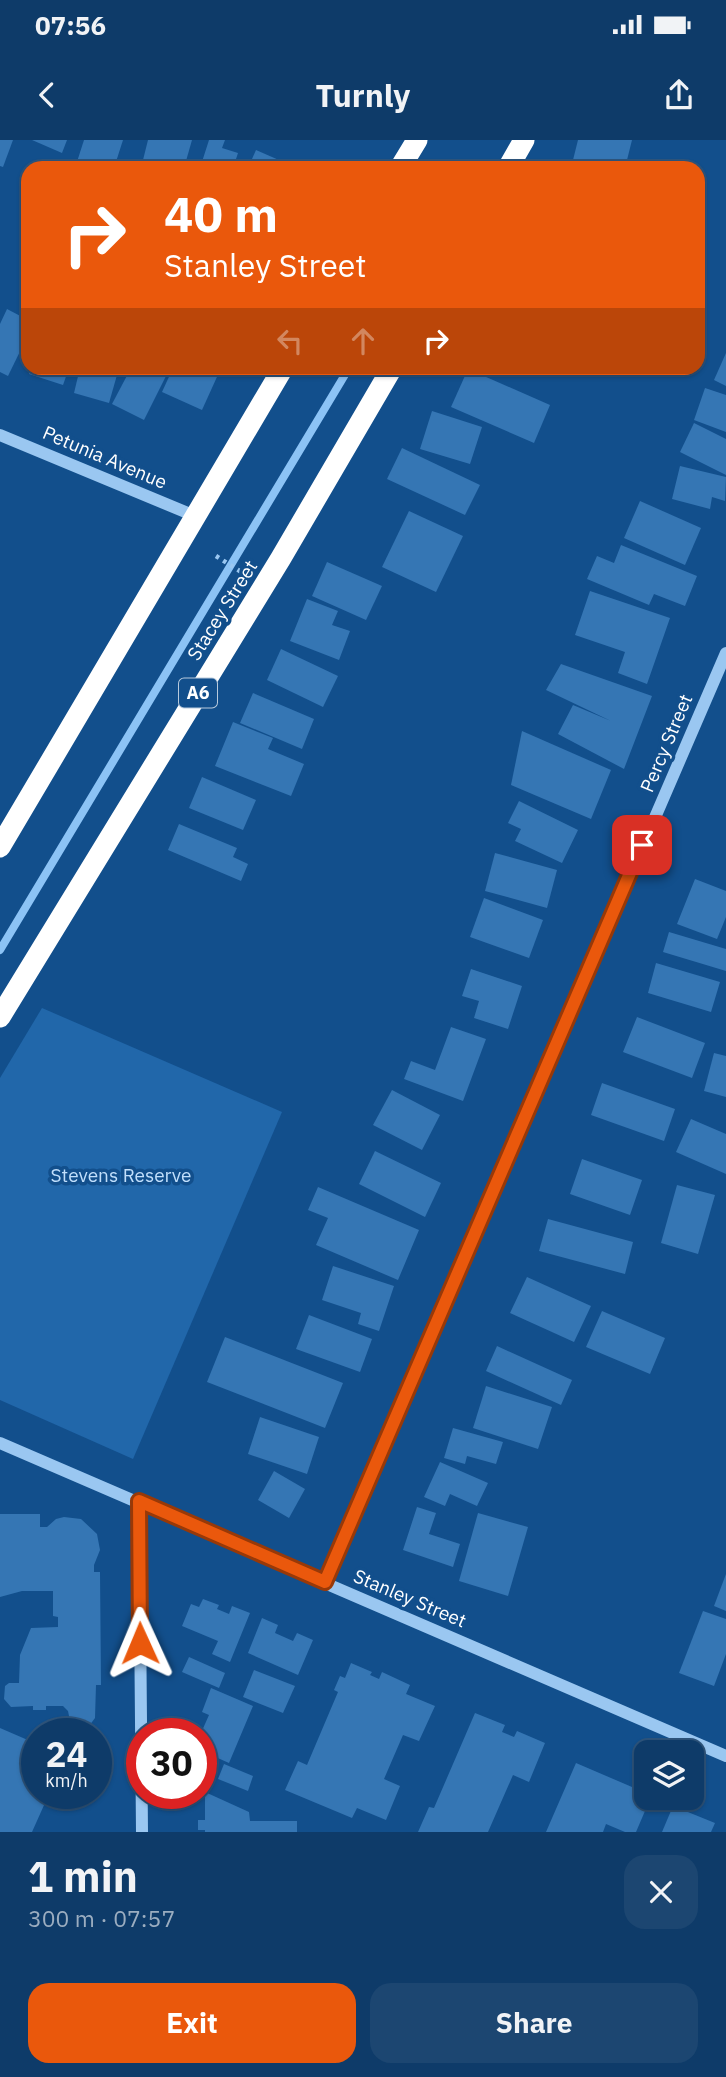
<!DOCTYPE html>
<meta charset="utf-8">
<style>
body{margin:0;font-family:"IBM Plex Sans",sans-serif;background:#1c4671;color:#f1f3f6;height:100vh;display:flex;flex-direction:column;font-size:26px;white-space:nowrap}
*{box-sizing:border-box;margin:0}
p{font-size:23px;color:#9badc0}
.icon{flex:none;width:38px;height:38px;fill:none;stroke:currentColor;stroke-width:2;stroke-linecap:round;stroke-linejoin:round}
.map{position:relative;height:1692px;overflow:hidden}
.details{display:flex;flex-direction:column;background:#0e3b69;flex:1}
.details>*{flex:none}
.banner{position:absolute;left:21px;top:21px;width:684px;height:214px;border-radius:21px;box-shadow:0 2px 5px #0004,0 0 0 2px #2e557d;background:#ea580c;color:#fff;overflow:hidden}
.buttons{position:absolute;left:634px;top:1600px;display:grid;gap:14px}
.buttons a{display:grid;place-items:center;width:70px;height:70px;border-radius:14px;background:#0e3b69;box-shadow:0 2px 5px #0004,0 0 0 2px #2e557d;font-size:35px}
.speed{position:absolute;left:21px;top:1578px;display:flex;gap:14px;font-size:35px;font-weight:700;text-align:center}
.speed>*{display:grid;place-content:center;width:91px;height:91px;border-radius:50%;background:#0e3b69;box-shadow:0 2px 5px #0004,0 0 0 2px #2e557d;line-height:1}
.speed small{font-size:18px;font-weight:400}
.speed .limit{border:10px solid #d22;background:#fff;color:#111}
.pin{position:absolute;display:grid;place-items:center;width:60px;height:60px;color:#fff;margin:-30px;border-radius:14px;box-shadow:0 4px 10px #0006}
.me{position:absolute;width:77px;margin:-38px;rotate:359deg;stroke-linejoin:round;filter:drop-shadow(0 0 5px #0008)}
.turn{display:flex;align-items:center;gap:24px;height:147px;padding:0 28px;font-size:32px}
.turn .icon{width:91px;height:91px;stroke-width:2.5}
.turn b{display:block;font-size:49px;line-height:60px}
.lanes{display:flex;align-items:center;height:66px;padding:0 28px;background:#0003;justify-content:center;gap:35px;direction:ltr}
.lanes .off{opacity:.35}
.round{display:grid;place-items:center;flex:none;width:74px;height:74px;border-radius:21px;background:#1c4671}
.overview{display:flex;align-items:center;justify-content:space-between;height:119px;padding:0 28px}
h1{font-size:42px;font-weight:800;line-height:52px}
.action{display:flex;gap:14px;margin-top:auto;padding:14px 28px}
.action a{flex:1;height:80px;border-radius:21px;background:#ea580c;color:#fff;font-size:28px;font-weight:800;line-height:80px;text-align:center}
.action a+a{background:#1c4671;color:#f1f3f6}
.status{display:flex;justify-content:space-between;align-items:center;height:49px;padding:0 35px;background:#0e3b69;direction:ltr}
.status svg{height:19px;fill:currentColor}
header{display:flex;justify-content:space-between;align-items:center;height:91px;padding:0 28px;background:#0e3b69;font-size:32px;font-weight:800}
.map>svg:first-child{display:block}
.green{fill:#2167aa}
.lines{fill:none;stroke-linecap:round;stroke-linejoin:round}
.stream{stroke:#8cc3f5;stroke-width:8}
.building{fill:#3576b4}
.path{stroke:#9ac7f1;stroke-width:4.5;stroke-dasharray:3.5 5;stroke-linecap:butt}
.minor{stroke:#9ac7f1;stroke-width:12}
.highway{stroke:#fff;stroke-width:21}
.route-casing{stroke:#983908;stroke-width:18}
.route{stroke:#ea580c;stroke-width:12}
.labels{text-anchor:middle;stroke-width:7;stroke-linejoin:round;paint-order:stroke}
.shield{fill:#124f8c;stroke:#b8cadc;stroke-width:2}
.shield-label{font-size:18px;font-weight:bold;fill:#fff}
.street-label{font-size:19px;fill:#fff;stroke:#124f8c}
.park-label{font-size:19px;fill:#c1dffc;stroke:#124f8c}
</style>
<div class="status"><b>07:56</b><svg viewBox="0 0 49 12"><path d="M0 12V9h3v3zM5 12V6h3v6zM10 12V3h3v9zM15 12V0h3v12zM26 1h20v11H26zM47 4h2v5h-2z"/></svg></div>
<header><svg class="icon" aria-label="back" viewBox="0 0 24 24"><path d="M15 5l-7 7 7 7"/></svg>Turnly<svg class="icon" aria-label="share" viewBox="0 0 24 24"><path d="M12 15V3M7 8l5-5 5 5M5 13v7h14v-7"/></svg></header>
<div class="map">
<svg width="726" height="1692" viewBox="0 0 726 1692">
<rect width="100%" height="100%" fill="#124f8c"/>
<!-- green -->
<polygon class="green" points="42,868 282,972 133,1319 0,1260 0,938"/>
<g class="lines">
<!-- stream -->
<polyline class="stream" points="0,810 349,228"/>
</g>
<!-- building -->
<g class="building">
<polygon points="0,0 13,0 3,27 0,26"/>
<polygon points="32,0 67,0 62,13"/>
<polygon points="84,0 123,0 114,28 75,28"/>
<polygon points="148,0 192,0 184,28 171,28 143,20"/>
<polygon points="209,0 225,0 222,8 238,13 233,28 200,28"/>
<polygon points="578,0 632,0 625,28 603,28 573,20"/>
<polygon points="256,10 288,24 286,28 248,28"/>
<polygon points="7,169 28,180 28,195 8,236 0,232 0,184"/>
<polygon points="726,213 726,246 714,240"/>
<polygon points="31,228 69,228 63,245 29,234"/>
<polygon points="80,228 119,228 109,263 74,253"/>
<polygon points="131,228 159,228 168,232 144,280 112,264"/>
<polygon points="173,228 221,228 202,270 162,252"/>
<polygon points="468,229 550,265 534,303 451,267"/>
<polygon points="705,248 726,255 726,292 694,280"/>
<polygon points="432,271 482,287 470,324 420,309"/>
<polygon points="694,283 726,299 726,335 680,312"/>
<polygon points="402,308 480,345 465,375 387,339"/>
<polygon points="680,326 726,337 725,361 712,357 710,369 672,359"/>
<polygon points="640,361 701,388 685,425 624,398"/>
<polygon points="409,371 463,396 436,452 382,427"/>
<polygon points="621,405 697,436 685,466 654,454 649,465 587,439 597,416 614,423"/>
<polygon points="327,422 382,446 366,480 312,456"/>
<polygon points="590,451 670,478 647,544 618,533 625,512 575,495"/>
<polygon points="307,459 338,471 332,485 350,491 339,520 290,501"/>
<polygon points="281,509 338,536 323,567 267,540"/>
<polygon points="561,524 652,556 624,629 558,594 573,565 611,581 546,550"/>
<polygon points="253,553 314,579 302,609 240,583"/>
<polygon points="233,582 273,598 268,609 304,624 291,656 215,626"/>
<polygon points="522,591 611,630 591,679 511,645"/>
<polygon points="202,637 256,660 243,690 189,668"/>
<polygon points="519,661 578,690 562,723 515,701 521,689 508,683"/>
<polygon points="179,684 237,708 233,717 248,724 241,741 168,710"/>
<polygon points="495,713 557,730 547,768 485,751"/>
<polygon points="695,739 726,751 726,777 717,799 677,784"/>
<polygon points="484,758 543,780 529,818 470,797"/>
<polygon points="669,792 726,809 726,831 663,812"/>
<polygon points="656,823 720,842 711,872 648,853"/>
<polygon points="471,829 522,846 508,889 474,878 479,861 462,856"/>
<polygon points="637,877 705,903 692,938 623,912"/>
<polygon points="451,887 486,899 463,961 404,939 411,921 435,930"/>
<polygon points="714,913 726,916 726,957 704,951"/>
<polygon points="602,943 675,969 664,1001 591,975"/>
<polygon points="392,950 440,975 422,1010 373,985"/>
<polygon points="691,979 726,994 726,1034 676,1012"/>
<polygon points="375,1011 441,1043 425,1077 359,1044"/>
<polygon points="582,1019 642,1040 630,1075 570,1054"/>
<polygon points="677,1045 715,1055 698,1114 661,1103"/>
<polygon points="318,1047 419,1090 398,1140 316,1105 328,1078 308,1070"/>
<polygon points="548,1079 633,1102 625,1134 539,1111"/>
<polygon points="333,1126 394,1146 379,1191 358,1184 361,1173 322,1160"/>
<polygon points="527,1137 591,1166 574,1202 510,1173"/>
<polygon points="602,1171 665,1198 650,1234 586,1207"/>
<polygon points="309,1175 372,1199 360,1232 296,1209"/>
<polygon points="225,1197 343,1243 325,1288 207,1242"/>
<polygon points="497,1206 572,1240 561,1265 486,1231"/>
<polygon points="486,1246 552,1267 538,1309 473,1288"/>
<polygon points="260,1277 319,1297 307,1334 248,1314"/>
<polygon points="453,1288 503,1302 496,1324 467,1316 465,1324 444,1318"/>
<polygon points="440,1322 488,1343 477,1366 450,1354 445,1366 424,1357"/>
<polygon points="274,1331 305,1349 289,1378 258,1360"/>
<polygon points="417,1367 436,1373 429,1394 460,1404 453,1427 403,1410"/>
<polygon points="478,1373 528,1387 508,1456 459,1441"/>
<polygon points="0,1374 40,1374 40,1387 47,1387 56,1379 64,1377 81,1379 97,1394 100,1410 94,1425 94,1432 100,1432 101,1545 96,1545 95,1578 89,1586 76,1586 70,1581 68,1571 63,1566 46,1566 46,1570 33,1570 33,1566 11,1567 4,1559 5,1546 9,1543 19,1543 20,1515 31,1488 58,1487 58,1477 53,1476 53,1451 22,1451 0,1457"/>
<polygon points="726,1434 726,1471 714,1466"/>
<polygon points="203,1459 219,1465 217,1469 229,1474 232,1466 250,1473 230,1522 212,1514 218,1501 182,1486 191,1464 199,1467"/>
<polygon points="703,1471 726,1479 726,1514 714,1546 679,1533"/>
<polygon points="262,1478 278,1485 275,1493 293,1501 297,1493 313,1500 298,1535 248,1513"/>
<polygon points="189,1517 225,1533 219,1548 182,1532"/>
<polygon points="351,1523 372,1532 370,1535 379,1539 382,1532 410,1545 406,1554 435,1566 419,1601 403,1595 384,1639 400,1646 386,1680 357,1668 352,1678 285,1650 298,1621 307,1625 338,1552 334,1550 340,1536 345,1538"/>
<polygon points="254,1530 295,1546 283,1573 243,1557"/>
<polygon points="211,1548 253,1566 229,1623 202,1611 208,1596 201,1593 209,1575 202,1572"/>
<polygon points="475,1573 505,1585 502,1592 514,1597 517,1591 545,1603 529,1642 513,1635 488,1692 418,1692 429,1667 434,1668"/>
<polygon points="0,1588 37,1604 37,1654 49,1654 32,1692 0,1692"/>
<polygon points="576,1623 646,1653 646,1657 651,1657 636,1692 625,1692 606,1684 603,1692 546,1692"/>
<polygon points="224,1624 253,1636 248,1651 218,1639"/>
<polygon points="205,1652 249,1672 250,1681 297,1681 297,1692 205,1692 205,1690 198,1690 198,1680 205,1680"/>
<polygon points="673,1666 715,1683 711,1692 662,1692"/>
</g>
<g class="lines">
<!-- path -->
<polyline class="path" points="216,416 246,435"/>
<!-- minor -->
<g class="minor">
<polyline points="0,295 195,376"/>
<polyline points="0,1303 726,1616"/>
<polyline points="139,1361 142,1692"/>
<polyline points="325,1442 726,513"/>
</g>
<!-- highway -->
<g class="highway">
<polyline points="400,28 417,0"/>
<polyline points="508,28 524,0"/>
<polyline points="0,707 283,228"/>
<polyline points="0,877 281,418 392,228"/>
</g>
</g>
<g class="lines">
<defs>
<polyline id="route" points="140,1503 139,1361 325,1442 642,705"/>
</defs>
<!-- route casing -->
<use href="#route" class="route-casing"/>
<!-- route -->
<use href="#route" class="route"/>
</g>
<g class="labels">
<!-- shield labels -->
<rect class="shield" x="179" y="538.5" width="38" height="29" rx="5"/>
<g class="shield-label">
<text x="198" y="559">A6</text>
</g>
<!-- street labels -->
<g class="street-label">
<text transform="translate(105 317) rotate(23)" y="7">Petunia Avenue</text>
<text transform="translate(222 470) rotate(-58)" y="7">Stacey Street</text>
<text transform="translate(666 603) rotate(-67)" y="7">Percy Street</text>
<text transform="translate(410 1458) rotate(23)" y="7">Stanley Street</text>
</g>
<!-- park labels -->
<g class="park-label">
<text x="121" y="1042">Stevens Reserve</text>
</g>
</g>
</svg>
<div class="buttons">
<a><svg class="icon" aria-label="layers" viewBox="0 0 24 24"><path d="M12 4l9 5-9 5-9-5zM3 14l9 5 9-5"/></svg></a>
</div>
<div class="speed"><div>24<small>km/h</small></div><div class="limit">30</div></div>
<div class="pin" style="left:642px;top:705px;background:#d93025"><svg class="icon" aria-label="arrive" viewBox="0 0 24 24"><path d="M6 21V4h12l-3 4 3 4H6"/></svg></div>
<svg class="me" style="left:140px;top:1503px" viewBox="-20 -20 40 40"><path d="M0-17L14 15 0 8-14 15z" fill="#ea580c" stroke="#fff" stroke-width="4"/></svg>
<div class="banner">
<div class="turn"><svg class="icon" aria-label="right" viewBox="0 0 24 24"><path d="M7 20v-9h11M14 6l5 5-5 5"/></svg><div><b>40 m</b>Stanley Street</div></div>
<div class="lanes"><svg class="icon off" aria-label="left" viewBox="0 0 24 24"><path d="M17 20v-9H6M10 6l-5 5 5 5"/></svg><svg class="icon off" aria-label="ahead" viewBox="0 0 24 24"><path d="M12 20V5M6 11l6-6 6 6"/></svg><svg class="icon" aria-label="right" viewBox="0 0 24 24"><path d="M7 20v-9h11M14 6l5 5-5 5"/></svg></div>
</div>
</div>
<section class="details">
<div class="overview"><div><h1>1 min</h1><p>300 m · 07:57</p></div><a class="round"><svg class="icon" aria-label="close" viewBox="0 0 24 24"><path d="M6 6l12 12M18 6L6 18"/></svg></a></div>
<div class="action"><a>Exit</a><a>Share</a></div>
</section>
